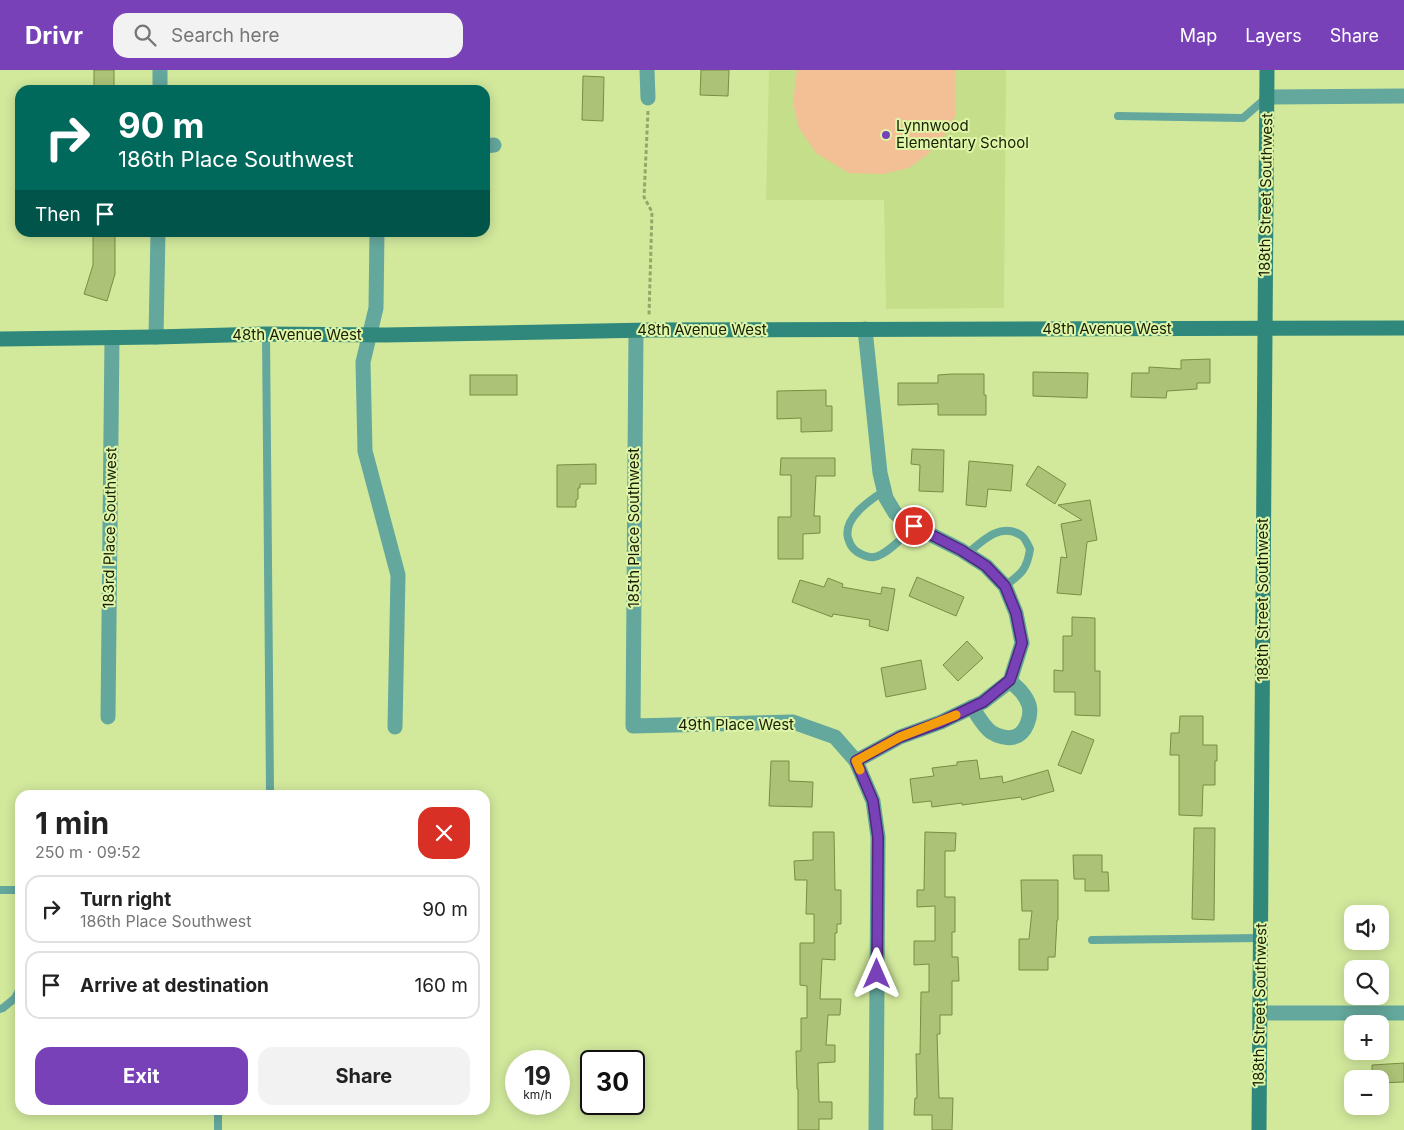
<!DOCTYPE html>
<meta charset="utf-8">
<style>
body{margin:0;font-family:Inter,sans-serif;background:#f2f2f2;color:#222;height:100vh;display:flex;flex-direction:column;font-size:19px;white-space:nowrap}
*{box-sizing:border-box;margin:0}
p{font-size:16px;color:#767676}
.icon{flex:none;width:28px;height:28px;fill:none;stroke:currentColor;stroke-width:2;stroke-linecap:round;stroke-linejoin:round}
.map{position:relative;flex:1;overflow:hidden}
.details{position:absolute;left:15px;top:720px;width:475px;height:325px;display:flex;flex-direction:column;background:#fff;border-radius:15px;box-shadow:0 2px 12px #0003}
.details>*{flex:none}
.hud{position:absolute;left:15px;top:15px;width:475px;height:152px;border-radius:15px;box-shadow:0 2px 12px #0003;background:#00695c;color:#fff;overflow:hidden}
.controls{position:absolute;left:1344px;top:835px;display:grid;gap:10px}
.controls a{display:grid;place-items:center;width:45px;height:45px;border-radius:10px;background:#fff;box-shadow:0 2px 12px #0003;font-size:25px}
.speed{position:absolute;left:505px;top:980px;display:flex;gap:10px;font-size:25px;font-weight:700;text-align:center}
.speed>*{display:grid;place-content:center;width:65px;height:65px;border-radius:50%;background:#fff;box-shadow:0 2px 12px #0003;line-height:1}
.speed small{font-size:12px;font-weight:400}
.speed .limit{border:2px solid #111;border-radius:8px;background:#fff;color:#111}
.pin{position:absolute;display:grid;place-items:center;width:42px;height:42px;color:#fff;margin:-21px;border:2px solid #fff;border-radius:50%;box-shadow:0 1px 5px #0007}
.me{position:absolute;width:55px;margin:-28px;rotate:0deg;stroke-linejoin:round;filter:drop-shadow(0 0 4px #0008)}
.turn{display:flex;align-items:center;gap:18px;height:105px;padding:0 20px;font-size:22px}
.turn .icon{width:65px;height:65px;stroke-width:2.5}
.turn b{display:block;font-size:35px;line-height:42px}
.then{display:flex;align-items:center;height:48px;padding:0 20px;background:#0003;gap:10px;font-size:19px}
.round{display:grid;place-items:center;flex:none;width:52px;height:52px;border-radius:15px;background:#f2f2f2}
.head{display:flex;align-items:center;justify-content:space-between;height:85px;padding:0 20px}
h1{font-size:30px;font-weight:700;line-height:38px}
.primary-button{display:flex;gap:10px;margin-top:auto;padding:10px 20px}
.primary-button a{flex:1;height:58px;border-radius:15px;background:#7941b8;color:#fff;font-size:20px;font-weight:700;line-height:58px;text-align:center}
.primary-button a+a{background:#f2f2f2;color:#222}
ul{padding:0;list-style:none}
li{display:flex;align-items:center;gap:15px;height:68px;margin:0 10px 8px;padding:0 10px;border:2px solid #e0e0e0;border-radius:15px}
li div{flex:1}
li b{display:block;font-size:19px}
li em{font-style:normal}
header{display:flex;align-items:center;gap:30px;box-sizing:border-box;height:70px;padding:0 25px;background:#7941b8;color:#fff}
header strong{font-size:24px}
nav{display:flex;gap:28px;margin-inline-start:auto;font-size:18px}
.search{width:350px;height:45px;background:#f2f2f2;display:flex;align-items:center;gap:12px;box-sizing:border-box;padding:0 18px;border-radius:15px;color:#767676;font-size:19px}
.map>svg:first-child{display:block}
.built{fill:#c5de89}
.green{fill:#f3c095}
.building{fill:#acc276;stroke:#798c43}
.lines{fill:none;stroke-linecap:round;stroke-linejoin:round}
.path{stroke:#95a669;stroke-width:3;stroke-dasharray:4 2.5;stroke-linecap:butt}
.lane{stroke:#64a79c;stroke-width:8}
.street{stroke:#64a79c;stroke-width:15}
.secondary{stroke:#2f887b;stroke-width:15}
.route-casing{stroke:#4f2a78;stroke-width:12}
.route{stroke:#7941b8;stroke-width:9}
.slow{stroke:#f59e0b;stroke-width:9}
.poi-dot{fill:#7941b8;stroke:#dff6a9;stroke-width:2}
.labels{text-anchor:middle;stroke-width:4;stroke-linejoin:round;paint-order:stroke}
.poi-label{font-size:15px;fill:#181f02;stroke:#dff6a9;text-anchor:start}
.street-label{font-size:15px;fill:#181f02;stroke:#dff6a9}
</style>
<header>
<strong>Drivr</strong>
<div class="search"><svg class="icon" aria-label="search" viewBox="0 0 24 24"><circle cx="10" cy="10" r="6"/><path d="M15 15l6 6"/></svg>Search here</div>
<nav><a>Map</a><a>Layers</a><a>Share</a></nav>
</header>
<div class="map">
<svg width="1404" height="1060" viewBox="0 0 1404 1060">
<rect width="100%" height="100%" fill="#d2e99c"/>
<!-- built -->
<polygon class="built" points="769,0 1006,0 1004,238 886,239 884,130 766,130"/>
<!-- green -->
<polygon class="green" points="797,0 956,0 956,44 945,65 928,84 909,98 883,104 849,103 816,83 799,58 793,33"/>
<!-- building -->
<g class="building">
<rect x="94" y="0" width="20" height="20"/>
<polygon points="701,0 729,0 728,26 700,25"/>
<polygon points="583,6 604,7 603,51 582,50"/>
<polygon points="93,162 115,162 115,204 107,231 84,224 93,195"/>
<polygon points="1210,289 1210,313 1197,313 1197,319 1167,321 1166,328 1131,327 1132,303 1149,303 1149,297 1181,299 1181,290"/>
<polygon points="1033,302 1088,303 1087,328 1033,326"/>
<polygon points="952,304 984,304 984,325 986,325 986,345 938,345 938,334 898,335 898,313 938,313 938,305"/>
<rect x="470" y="305" width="47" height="20"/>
<polygon points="826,320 826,336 832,336 832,361 801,362 801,348 777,349 777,321"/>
<polygon points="912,379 944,380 943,422 919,421 920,395 911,394"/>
<polygon points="781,388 835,388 835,406 816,406 814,446 820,446 820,463 803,464 803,489 778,489 778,447 791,447 791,405 780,405"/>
<polygon points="969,391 1013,395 1011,421 988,419 986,437 966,435"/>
<polygon points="596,394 596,414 580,414 580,418 578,418 578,429 576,430 576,437 557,437 557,395"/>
<polygon points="1038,396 1066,414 1055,434 1026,415"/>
<polygon points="1090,430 1097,470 1087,472 1081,525 1057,523 1061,487 1067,488 1061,454 1082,450 1058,435"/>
<polygon points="917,507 964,527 956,546 909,526"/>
<polygon points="828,508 843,514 842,517 881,524 882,517 895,519 888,561 869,556 870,550 833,544 832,547 792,532 800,510 824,517"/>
<polygon points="1072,547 1095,548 1095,601 1100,601 1100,646 1075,645 1075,622 1054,622 1054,600 1063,601 1063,566 1072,566"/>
<polygon points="967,571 983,588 958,611 943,595"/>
<polygon points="921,590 926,619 886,627 881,598"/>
<polygon points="1180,646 1203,646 1203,675 1217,675 1217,691 1215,691 1215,715 1203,715 1202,746 1179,745 1179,685 1170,685 1171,663 1179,663"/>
<polygon points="1072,661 1094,670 1081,704 1058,695"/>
<polygon points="977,690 980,709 1002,706 1003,713 1048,700 1054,721 1022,730 1021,727 962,735 962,733 932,737 931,731 913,733 910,709 934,706 932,698 957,695 957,692"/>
<polygon points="771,691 789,691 789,711 813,712 812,737 769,736"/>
<polygon points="1194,758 1215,758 1214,850 1192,849"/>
<polygon points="813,762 834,762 835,820 841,820 841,854 837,854 837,863 835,863 835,890 822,889 820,929 841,929 840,945 828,945 826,975 835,975 835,992 818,993 819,1032 832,1032 832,1049 819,1049 819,1060 798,1060 798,1019 797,1019 796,981 801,981 801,948 807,948 807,916 800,915 800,873 814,873 814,844 806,844 807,810 795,810 794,791 813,790"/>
<polygon points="925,762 956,763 955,781 945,781 945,827 955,827 955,862 952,862 952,887 958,887 959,911 952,911 952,945 940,945 940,964 937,964 939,1028 953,1028 952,1060 932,1060 932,1045 914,1045 915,1028 917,1028 916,984 920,984 921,922 929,922 929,894 914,895 914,871 935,871 935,836 917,837 917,820 924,820"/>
<polygon points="1073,785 1102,785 1102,802 1108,802 1109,821 1085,821 1085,809 1074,809"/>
<polygon points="1021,810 1058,810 1058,850 1057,850 1055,887 1048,887 1048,900 1019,900 1019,869 1029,869 1032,841 1022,841"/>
<polygon points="1404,993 1404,1012 1380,1013 1380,1009 1372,1009 1372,995"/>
</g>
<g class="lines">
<!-- path -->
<polyline class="path" points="648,41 644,127 652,142 649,245"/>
<!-- lane -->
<g class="lane">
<polyline points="1118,46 1243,48 1266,28"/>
<polyline points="266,264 270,720"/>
<path d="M884,421C870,430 843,448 848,468C850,474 851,477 856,481C860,484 868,488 874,487C887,485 905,465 914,456"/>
<path d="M967,484C982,471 1001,451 1022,466C1025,468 1028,475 1030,479C1027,500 1021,504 1005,516"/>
<polyline points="0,820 20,820"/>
<polyline points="1092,870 1261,868"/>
<polyline points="0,939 3,938 15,928 20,919"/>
<polyline points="218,1060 218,1040"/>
</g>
<!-- street -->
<g class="street">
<polyline points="647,0 648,28"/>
<polyline points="160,20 160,0"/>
<polyline points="1267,27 1404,26"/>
<polyline points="485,76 494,75"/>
<polyline points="377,162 376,238 363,292 365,381 398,505 395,657"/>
<polyline points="636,261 633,656 793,652 835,667 856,691 873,731 878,767 876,1060"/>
<polyline points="156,267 158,162"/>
<path d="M972,637C978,646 983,656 991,662C997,666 1007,669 1014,667C1026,664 1032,646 1029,635C1026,625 1018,618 1010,611"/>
<polyline points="108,647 112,268"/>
<polyline points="856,691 900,667 941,652 983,632 1010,611 1022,573 1016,543 1005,516 986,496 961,480 906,452 895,443 886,428 880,403 865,259"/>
<polyline points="1260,943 1404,943"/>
</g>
<!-- secondary -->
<g class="secondary">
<polyline points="0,269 156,267 266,264 385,265 650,260 1404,258"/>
<polyline points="1259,1060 1267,0"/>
</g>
</g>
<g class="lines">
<defs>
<polyline id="route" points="877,904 878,767 873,731 856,691 900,667 941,652 983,632 1010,610 1022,573 1016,543 1005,516 986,496 961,480 914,456"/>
</defs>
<!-- route casing -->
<use href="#route" class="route-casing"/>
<!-- route -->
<use href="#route" class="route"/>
<!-- slow -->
<polyline class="slow" points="860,700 856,691 900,667 956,645"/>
</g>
<!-- markers -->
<circle class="poi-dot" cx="886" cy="65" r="5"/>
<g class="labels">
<!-- poi labels -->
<g class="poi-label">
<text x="896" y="61">Lynnwood<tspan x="896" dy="17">Elementary School</tspan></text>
</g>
<!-- street labels -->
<g class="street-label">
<text transform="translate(1266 125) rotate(-89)" y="5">188th Street Southwest</text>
<text x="1107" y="264">48th Avenue West</text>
<text x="702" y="265">48th Avenue West</text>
<text x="297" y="270">48th Avenue West</text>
<text transform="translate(110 458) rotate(-89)" y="5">183rd Place Southwest</text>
<text transform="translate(634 458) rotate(-90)" y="5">185th Place Southwest</text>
<text transform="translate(1263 530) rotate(-90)" y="5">188th Street Southwest</text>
<text x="736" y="660">49th Place West</text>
<text transform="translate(1260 935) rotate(-89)" y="5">188th Street Southwest</text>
</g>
</g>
</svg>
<div class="controls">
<a><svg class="icon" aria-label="sound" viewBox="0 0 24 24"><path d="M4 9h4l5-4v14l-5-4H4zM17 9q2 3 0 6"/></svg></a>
<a><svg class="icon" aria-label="search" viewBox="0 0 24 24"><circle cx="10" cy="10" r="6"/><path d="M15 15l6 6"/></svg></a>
<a>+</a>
<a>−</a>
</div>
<div class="speed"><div>19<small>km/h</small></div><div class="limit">30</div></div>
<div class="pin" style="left:914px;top:456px;background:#d93025"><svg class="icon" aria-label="arrive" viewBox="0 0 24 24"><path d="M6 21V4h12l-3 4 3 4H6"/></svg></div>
<svg class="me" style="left:877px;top:904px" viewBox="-20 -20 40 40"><path d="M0-17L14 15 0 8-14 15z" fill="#7941b8" stroke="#fff" stroke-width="4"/></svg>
<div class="hud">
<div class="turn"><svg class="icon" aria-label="right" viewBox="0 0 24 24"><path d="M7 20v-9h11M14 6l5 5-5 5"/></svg><div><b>90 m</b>186th Place Southwest</div></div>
<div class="then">Then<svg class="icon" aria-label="arrive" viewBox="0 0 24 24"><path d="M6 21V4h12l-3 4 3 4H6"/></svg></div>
</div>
<section class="details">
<div class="head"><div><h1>1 min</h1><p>250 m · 09:52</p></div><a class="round" style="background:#d93025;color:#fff"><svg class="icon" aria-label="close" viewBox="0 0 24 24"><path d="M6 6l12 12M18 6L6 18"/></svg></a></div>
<ul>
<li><svg class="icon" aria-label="right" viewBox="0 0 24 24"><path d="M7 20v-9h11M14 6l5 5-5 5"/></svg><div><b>Turn right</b><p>186th Place Southwest</p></div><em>90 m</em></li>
<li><svg class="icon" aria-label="arrive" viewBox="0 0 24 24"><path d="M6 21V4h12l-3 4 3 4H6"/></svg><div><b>Arrive at destination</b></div><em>160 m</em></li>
</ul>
<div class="primary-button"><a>Exit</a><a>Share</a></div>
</section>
</div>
